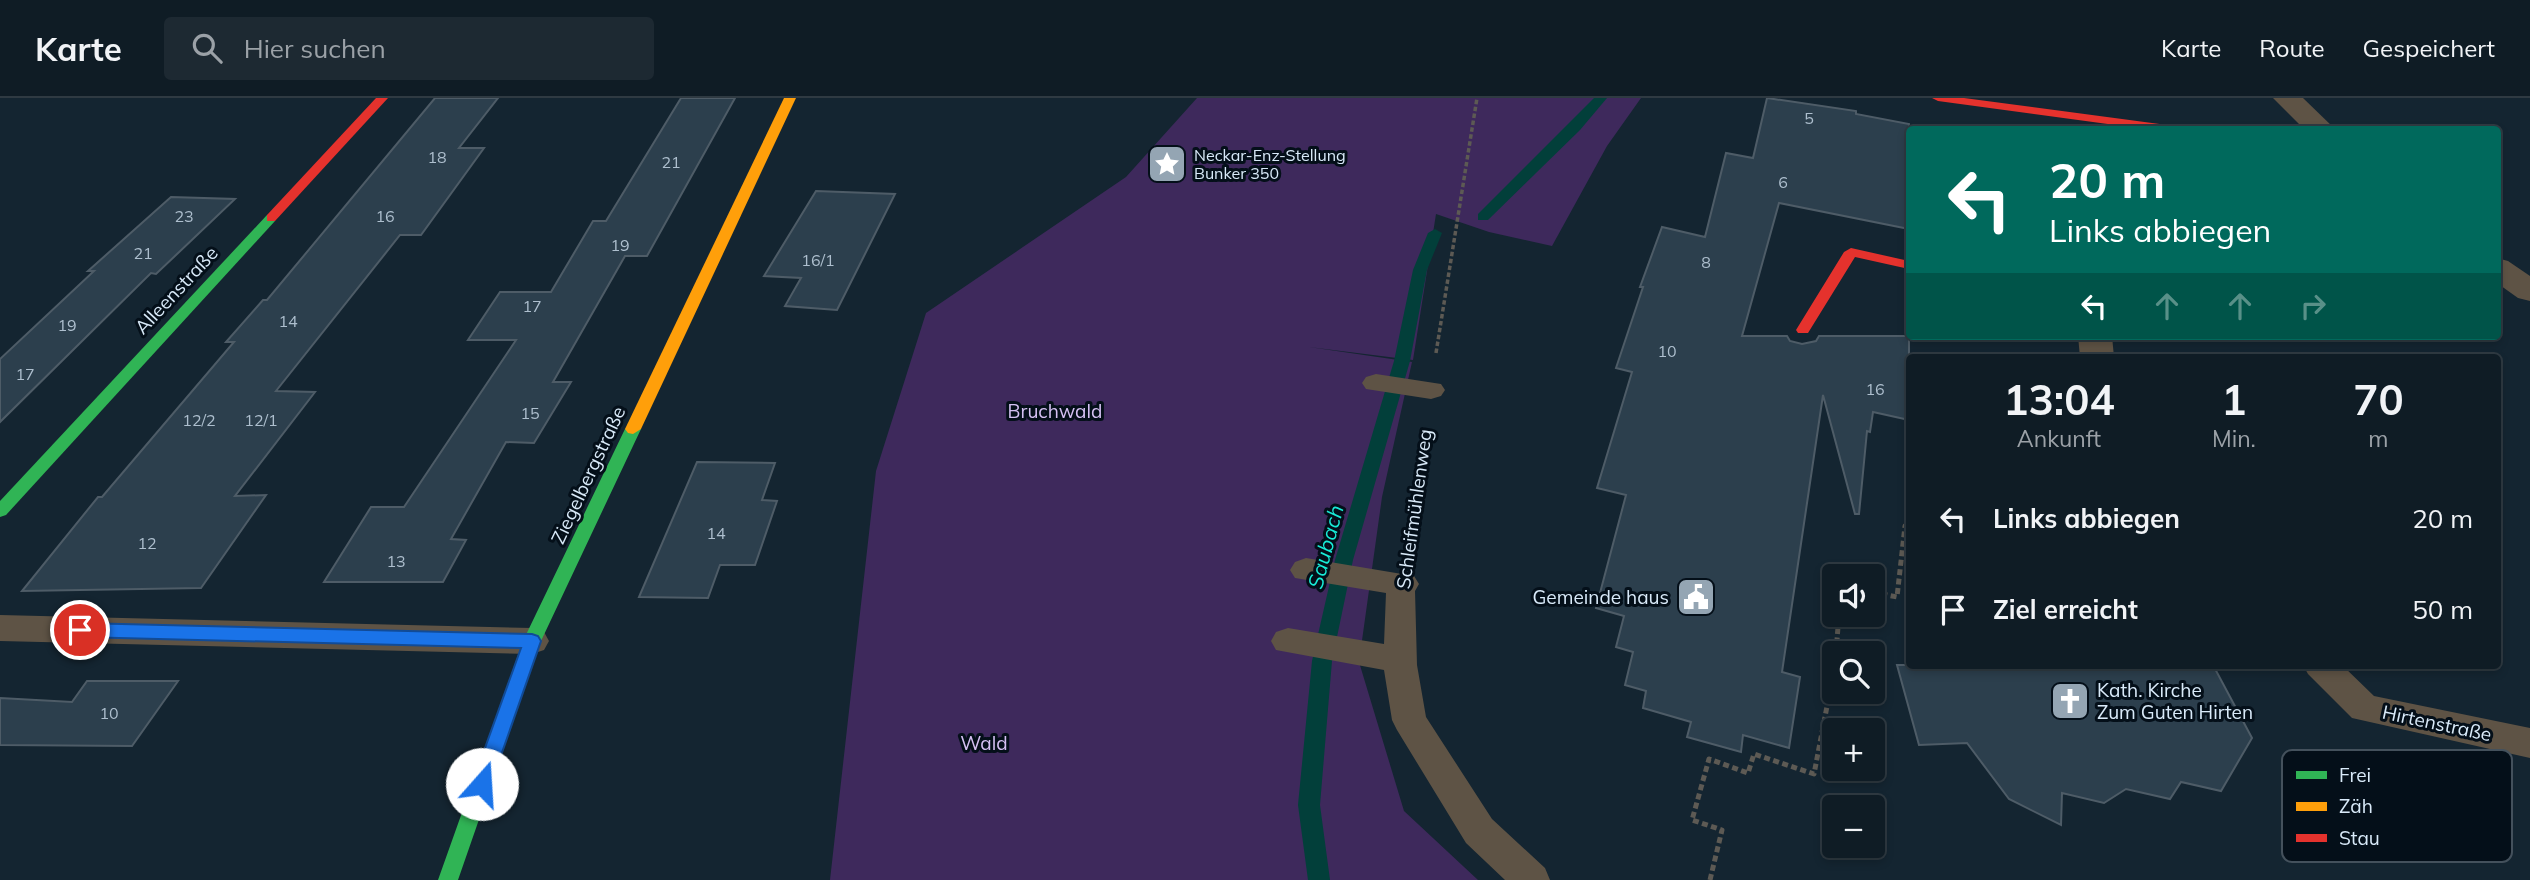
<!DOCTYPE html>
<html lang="de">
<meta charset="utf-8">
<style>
body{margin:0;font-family:Mulish,sans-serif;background:#1d2932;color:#f1f3f6;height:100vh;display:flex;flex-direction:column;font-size:26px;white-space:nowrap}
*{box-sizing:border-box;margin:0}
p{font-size:23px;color:#9ba1a7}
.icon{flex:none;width:38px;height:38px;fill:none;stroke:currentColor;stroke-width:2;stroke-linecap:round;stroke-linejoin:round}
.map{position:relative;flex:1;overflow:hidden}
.sheet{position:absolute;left:1906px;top:256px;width:595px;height:315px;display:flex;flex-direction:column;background:#0f1c25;border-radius:7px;box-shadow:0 4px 10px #0003,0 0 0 2px #2f3a42}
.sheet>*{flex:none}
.hud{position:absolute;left:1906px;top:28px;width:595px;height:214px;border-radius:7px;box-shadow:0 4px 10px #0003,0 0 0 2px #2f3a42;background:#00695c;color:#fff;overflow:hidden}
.controls{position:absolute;left:1822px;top:466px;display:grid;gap:14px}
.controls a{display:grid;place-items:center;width:63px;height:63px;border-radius:7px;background:#0f1c25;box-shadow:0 4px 10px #0003,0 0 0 2px #2f3a42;font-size:35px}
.pin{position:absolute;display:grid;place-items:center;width:60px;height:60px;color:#fff;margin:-30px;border:4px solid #fff;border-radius:50%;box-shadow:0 2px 7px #0007}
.me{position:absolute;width:77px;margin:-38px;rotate:19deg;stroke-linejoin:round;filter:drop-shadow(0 0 5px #0008)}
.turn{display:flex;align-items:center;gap:24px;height:147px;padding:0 28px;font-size:32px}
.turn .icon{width:91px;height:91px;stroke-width:2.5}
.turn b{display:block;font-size:49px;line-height:60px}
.lanes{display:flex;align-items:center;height:66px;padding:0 28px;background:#0003;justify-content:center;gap:35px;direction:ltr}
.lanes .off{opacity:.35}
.eta{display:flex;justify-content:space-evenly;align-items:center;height:119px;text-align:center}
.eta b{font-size:42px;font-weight:700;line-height:49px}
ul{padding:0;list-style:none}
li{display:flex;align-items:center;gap:21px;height:91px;padding:0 28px}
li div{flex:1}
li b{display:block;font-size:26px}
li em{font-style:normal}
header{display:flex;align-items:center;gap:42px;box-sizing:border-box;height:98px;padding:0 35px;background:#0f1c25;border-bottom:2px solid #2f3a42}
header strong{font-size:33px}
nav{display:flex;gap:38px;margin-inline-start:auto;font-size:24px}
.search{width:490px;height:63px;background:#1d2932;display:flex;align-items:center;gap:18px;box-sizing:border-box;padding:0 24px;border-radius:7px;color:#9ba1a7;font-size:26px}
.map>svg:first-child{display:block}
.green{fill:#3e295c}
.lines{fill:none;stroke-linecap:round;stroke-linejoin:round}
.stream{fill:#023f3a;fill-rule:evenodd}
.building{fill:#2c3f4d;stroke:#4e5c67;stroke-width:2}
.path-far1{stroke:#5d5a54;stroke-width:3.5;stroke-dasharray:4.5 2.5;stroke-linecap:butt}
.path{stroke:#5d5a54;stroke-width:5;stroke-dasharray:6 3.5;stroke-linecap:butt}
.lane{fill:#5e5345;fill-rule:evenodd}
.street{fill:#5e5345;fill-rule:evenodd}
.fast{fill:#30b455;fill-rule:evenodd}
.slow{fill:#ff9f0a;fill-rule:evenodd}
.jam{fill:#e5322d;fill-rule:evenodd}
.route{fill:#1a73e8;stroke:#114b97;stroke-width:2}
.labels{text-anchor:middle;stroke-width:6;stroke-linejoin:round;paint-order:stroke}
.number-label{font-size:16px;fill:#aebfce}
.far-poi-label{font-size:16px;fill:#d9eaf9;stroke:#040f19;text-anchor:start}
.street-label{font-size:19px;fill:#d9eaf9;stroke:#040f19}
.park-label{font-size:19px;fill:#d5c0f3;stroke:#040f19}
.poi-label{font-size:19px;fill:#d9eaf9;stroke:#040f19;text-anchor:end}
.water-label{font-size:21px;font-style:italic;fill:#18ebd7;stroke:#040f19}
.key{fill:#040f19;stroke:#44515c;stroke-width:2}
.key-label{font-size:19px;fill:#d9eaf9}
</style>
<header>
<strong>Karte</strong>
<div class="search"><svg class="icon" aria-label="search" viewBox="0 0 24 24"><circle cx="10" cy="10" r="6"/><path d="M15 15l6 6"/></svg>Hier suchen</div>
<nav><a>Karte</a><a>Route</a><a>Gespeichert</a></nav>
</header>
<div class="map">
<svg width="2530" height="782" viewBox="0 0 2530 782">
<rect width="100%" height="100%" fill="#142531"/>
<!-- green -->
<polygon class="green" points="1197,0 1641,0 1607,48 1552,148 1489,134 1436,116 1413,262 1309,249 1412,264 1382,399 1359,564 1404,713 1478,782 830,782 876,373 926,215 1126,79"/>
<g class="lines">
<!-- stream -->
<g class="stream">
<polygon points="1594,0 1607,0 1580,32 1488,122 1478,122 1478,116"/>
<polygon points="1435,131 1442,135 1427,172 1410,263 1353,462 1332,563 1320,707 1330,782 1308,782 1298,707 1312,563 1335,462 1394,263 1413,172 1428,135"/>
</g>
</g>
<!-- building -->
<g class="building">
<polygon points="435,0 498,0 459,50 484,50 421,137 400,137 276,293 315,294 235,398 266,397 201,490 22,493 98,399 102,399 234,244 226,244 263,202 267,202"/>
<polygon points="681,0 735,0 647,158 625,158 553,284 571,284 534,345 506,344 451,441 466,442 443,484 324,484 371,409 404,409 516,242 468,242 500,194 551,194 593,123 606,123"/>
<polygon points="1767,0 1856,13 1856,16 1909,26 1909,131 1779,105 1742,238 1787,238 1790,243 1802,246 1816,243 1819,238 1909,238 1909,322 1873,314 1870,334 1867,333 1859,416 1855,416 1823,297 1782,574 1800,579 1789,650 1743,637 1741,654 1687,639 1691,624 1643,610 1646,593 1625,587 1633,554 1616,549 1624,518 1596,510 1626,397 1597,390 1632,274 1616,270 1643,189 1640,189 1662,129 1705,139 1726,55 1753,60"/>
<polygon points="816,93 895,96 837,212 785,208 801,180 764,178"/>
<polygon points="171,99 235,101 156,176 151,175 0,324 0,261 94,173 88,173"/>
<polygon points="697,364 775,365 762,402 777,403 755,467 720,467 708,500 639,499"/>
<polygon points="1897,567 2213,567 2252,640 2221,693 2181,684 2170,701 2126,691 2104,705 2062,695 2061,727 2009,701 1967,645 1919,647"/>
<polygon points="87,583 178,583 132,648 0,647 0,600 72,604"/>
</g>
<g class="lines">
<!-- path-far1 -->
<g class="path-far1">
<polyline points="1436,255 1477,0"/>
<polyline points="1424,335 1425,329"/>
</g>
<!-- path -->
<g class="path">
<polyline points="1408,449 1424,333"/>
<polyline points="1872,494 1897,499 1905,428 1909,429"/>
<polyline points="1836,555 1839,516"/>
<polyline points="1710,782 1722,732 1692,722 1709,661 1748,675 1754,656 1814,676 1834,572"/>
</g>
<!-- lane -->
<g class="lane">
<polygon points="1376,276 1441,286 1445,292 1441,298 1431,301 1366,291 1362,285 1366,279"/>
<polygon points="1306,460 1414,478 1419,486 1415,493 1417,567 1426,619 1492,721 1545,770 1550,782 1505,782 1466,745 1397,632 1392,622 1384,572 1276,552 1271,543 1276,534 1288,530 1384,546 1386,495 1295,480 1290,472 1295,464"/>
<polygon points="0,517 532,530 544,534 549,543 544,552 532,556 0,543"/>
<polygon points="2303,567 2342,567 2374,598 2530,630 2530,660 2352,620 2308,576"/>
</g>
<!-- street -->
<g class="street">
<polygon points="2273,0 2303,0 2336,32 2305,32"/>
<polygon points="2497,160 2508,163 2530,178 2530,203 2518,200 2497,185"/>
<polygon points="2078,238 2112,238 2114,259 2080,259"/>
</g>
<!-- fast -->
<g class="fast">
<polygon points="271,116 275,117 275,123 6,417 0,419 0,403 267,117"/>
<polygon points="633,326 641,331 541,543 458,782 438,782 523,543 625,331"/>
</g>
<!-- slow -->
<polygon class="slow" points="784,0 796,0 641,331 633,336 628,335 625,331"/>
<!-- jam -->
<g class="jam">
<polygon points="376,0 388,0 275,123 267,123 267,117"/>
<polygon points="1932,0 1964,0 2182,29 2187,32 2152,32 1938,3"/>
<polygon points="1851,150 1909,163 1909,171 1855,159 1808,235 1798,235 1796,232 1844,154"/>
</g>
</g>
<!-- route -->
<polygon class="route" points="80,525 532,536 538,538 541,543 491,686 488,692 482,695 475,692 472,686 521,550 80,539 74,537 71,532 74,527"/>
<!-- icons -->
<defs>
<symbol id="sight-square" viewBox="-11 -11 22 22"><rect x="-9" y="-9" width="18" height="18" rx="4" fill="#94a5b3" stroke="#040f19"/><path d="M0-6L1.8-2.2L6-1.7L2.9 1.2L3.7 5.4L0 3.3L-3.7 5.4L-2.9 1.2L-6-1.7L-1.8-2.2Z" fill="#fff"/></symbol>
<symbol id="civic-square" viewBox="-11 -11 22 22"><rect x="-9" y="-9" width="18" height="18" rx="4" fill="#94a5b3" stroke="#040f19"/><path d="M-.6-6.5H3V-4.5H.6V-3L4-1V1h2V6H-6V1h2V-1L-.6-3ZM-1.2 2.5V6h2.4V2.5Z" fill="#fff"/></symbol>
<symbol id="church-square" viewBox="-11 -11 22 22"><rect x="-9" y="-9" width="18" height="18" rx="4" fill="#94a5b3" stroke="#040f19"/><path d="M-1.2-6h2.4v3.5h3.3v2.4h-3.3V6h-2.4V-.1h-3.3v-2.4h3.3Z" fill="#fff"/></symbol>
</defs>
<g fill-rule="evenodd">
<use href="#sight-square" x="1145" y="44" width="44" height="44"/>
<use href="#civic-square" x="1674" y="477" width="44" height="44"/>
<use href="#church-square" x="2048" y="581" width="44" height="44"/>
</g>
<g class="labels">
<!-- number labels -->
<g class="number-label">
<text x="1809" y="26">5</text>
<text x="437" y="65">18</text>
<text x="671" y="70">21</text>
<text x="1783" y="90">6</text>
<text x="184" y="124">23</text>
<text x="385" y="124">16</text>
<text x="620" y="153">19</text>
<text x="143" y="161">21</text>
<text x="818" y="168">16/1</text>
<text x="1706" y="170">8</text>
<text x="532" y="214">17</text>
<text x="288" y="229">14</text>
<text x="67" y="233">19</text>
<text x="1667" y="259">10</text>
<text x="25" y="282">17</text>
<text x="1875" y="297">16</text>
<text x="530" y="321">15</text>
<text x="199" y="328">12/2</text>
<text x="261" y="328">12/1</text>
<text x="716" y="441">14</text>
<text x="147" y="451">12</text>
<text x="396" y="469">13</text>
<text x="109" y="621">10</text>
</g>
<!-- far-poi labels -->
<g class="far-poi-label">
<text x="1194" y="63">Neckar-Enz-Stellung<tspan x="1194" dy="18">Bunker 350</tspan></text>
</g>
<!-- street labels -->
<g class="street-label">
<text transform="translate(176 192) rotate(-47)" y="7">Alleenstraße</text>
<text transform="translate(588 377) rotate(-65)" y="7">Ziegelbergstraße</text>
<text transform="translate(1414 411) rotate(-82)" y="7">Schleifmühlenweg</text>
<text transform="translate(2437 625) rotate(12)" y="7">Hirtenstraße</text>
</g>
<!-- park labels -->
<g class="park-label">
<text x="1055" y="320">Bruchwald</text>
<text x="984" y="652">Wald</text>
</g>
<!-- poi labels -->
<g class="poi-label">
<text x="1669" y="506">Gemeinde haus</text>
<text x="2097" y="599" text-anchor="start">Kath. Kirche<tspan x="2097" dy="22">Zum Guten Hirten</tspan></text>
</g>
<!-- water labels -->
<g class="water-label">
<text transform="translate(1326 449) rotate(-75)" y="7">Saubach</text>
</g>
</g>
<!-- legend -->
<rect x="2282" y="652" width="230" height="112" rx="10" class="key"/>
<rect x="2296" y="673" width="31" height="8" fill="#30b455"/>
<rect x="2296" y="704" width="31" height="9" fill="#ff9f0a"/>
<rect x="2296" y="736" width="31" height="8" fill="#e5322d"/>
<g class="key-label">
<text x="2339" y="684">Frei</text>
<text x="2339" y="715">Zäh</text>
<text x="2339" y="747">Stau</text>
</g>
</svg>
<div class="controls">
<a><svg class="icon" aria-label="sound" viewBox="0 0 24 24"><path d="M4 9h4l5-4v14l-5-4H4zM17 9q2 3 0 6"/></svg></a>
<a><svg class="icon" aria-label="search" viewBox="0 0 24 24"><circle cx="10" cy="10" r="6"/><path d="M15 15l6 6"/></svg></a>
<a>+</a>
<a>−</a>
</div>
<div class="pin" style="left:80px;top:532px;background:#d93025"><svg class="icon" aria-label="arrive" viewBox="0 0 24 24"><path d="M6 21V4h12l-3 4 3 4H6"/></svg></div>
<svg class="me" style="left:482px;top:686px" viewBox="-20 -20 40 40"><circle r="19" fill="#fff"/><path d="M0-13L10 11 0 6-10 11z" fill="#1a73e8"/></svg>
<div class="hud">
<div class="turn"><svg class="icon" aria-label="left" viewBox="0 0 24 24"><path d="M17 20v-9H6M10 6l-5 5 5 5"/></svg><div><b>20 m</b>Links abbiegen</div></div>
<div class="lanes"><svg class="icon" aria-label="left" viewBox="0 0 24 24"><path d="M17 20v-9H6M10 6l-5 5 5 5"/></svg><svg class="icon off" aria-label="ahead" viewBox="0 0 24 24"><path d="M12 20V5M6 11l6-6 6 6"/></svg><svg class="icon off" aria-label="ahead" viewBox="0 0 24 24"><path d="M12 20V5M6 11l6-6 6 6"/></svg><svg class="icon off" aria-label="right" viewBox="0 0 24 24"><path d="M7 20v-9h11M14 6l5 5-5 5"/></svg></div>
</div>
<section class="sheet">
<div class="eta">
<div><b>13:04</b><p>Ankunft</p></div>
<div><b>1</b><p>Min.</p></div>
<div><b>70</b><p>m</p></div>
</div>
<ul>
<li><svg class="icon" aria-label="left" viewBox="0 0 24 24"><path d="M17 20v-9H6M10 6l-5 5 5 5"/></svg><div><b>Links abbiegen</b></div><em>20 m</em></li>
<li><svg class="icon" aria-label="arrive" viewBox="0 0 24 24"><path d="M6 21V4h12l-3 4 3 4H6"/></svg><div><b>Ziel erreicht</b></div><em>50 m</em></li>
</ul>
</section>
</div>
